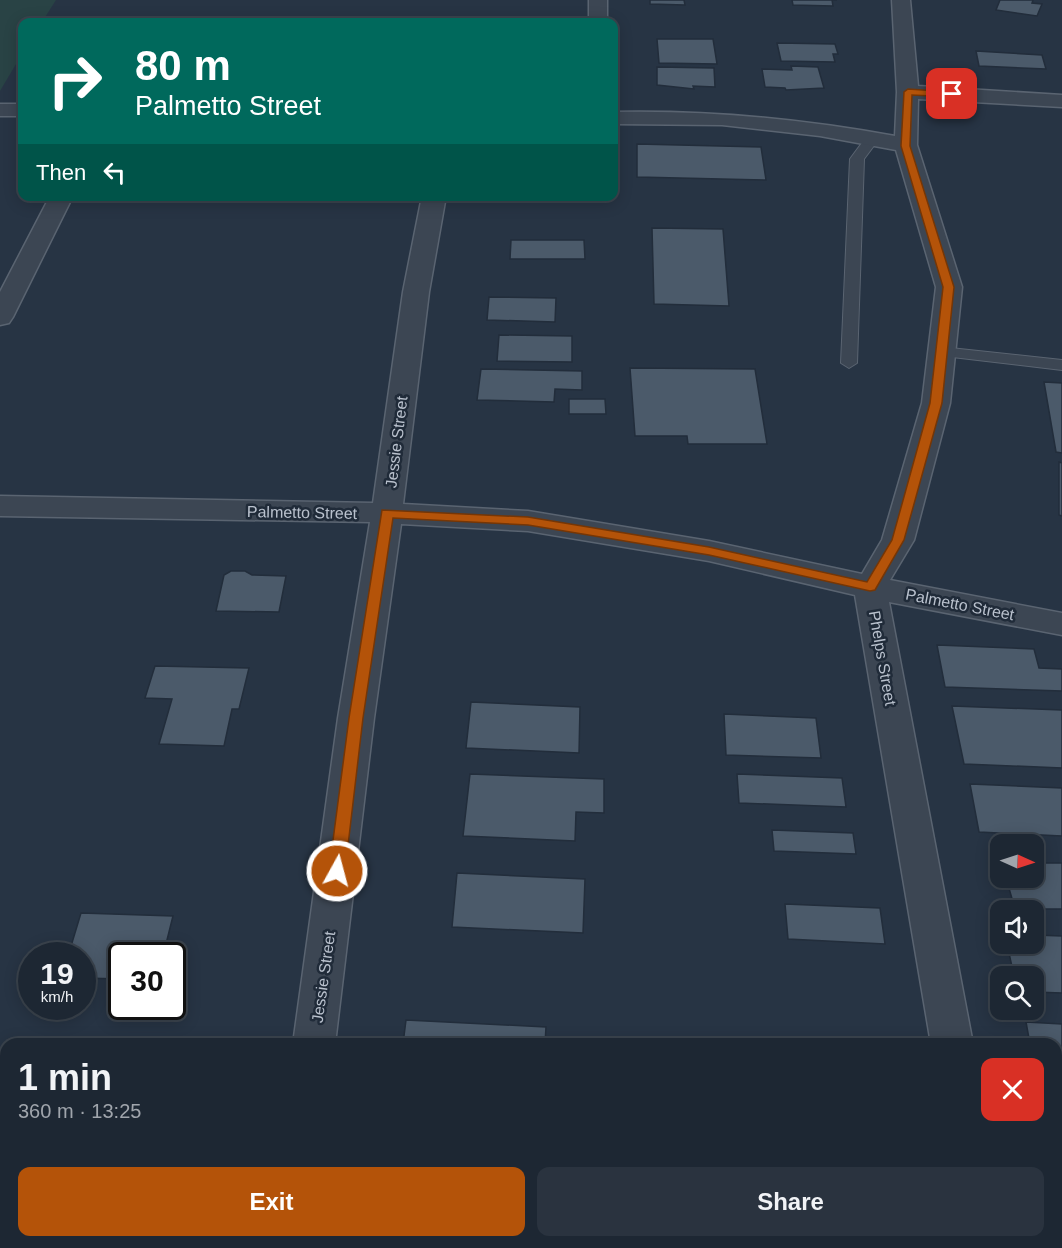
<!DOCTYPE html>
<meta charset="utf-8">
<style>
body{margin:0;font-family:Arial,sans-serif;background:#2a333f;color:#f1f3f6;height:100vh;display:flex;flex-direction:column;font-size:22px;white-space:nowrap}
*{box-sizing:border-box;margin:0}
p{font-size:20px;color:#a0a5ac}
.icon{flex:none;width:33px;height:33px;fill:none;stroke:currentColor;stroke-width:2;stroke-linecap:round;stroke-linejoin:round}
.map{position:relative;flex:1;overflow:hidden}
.details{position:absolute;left:0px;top:1038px;width:1062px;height:210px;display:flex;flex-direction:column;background:#1d2733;border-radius:18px 18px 0 0;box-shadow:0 3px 15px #0003,0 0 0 2px #3b444e}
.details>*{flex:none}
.top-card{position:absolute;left:18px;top:18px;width:600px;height:183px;border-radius:12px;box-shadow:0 3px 15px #0003,0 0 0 2px #3b444e;background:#00695c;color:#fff;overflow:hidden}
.needle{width:39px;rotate:93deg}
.buttons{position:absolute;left:990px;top:834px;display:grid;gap:12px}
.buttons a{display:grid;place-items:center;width:54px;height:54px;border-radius:12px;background:#1d2733;box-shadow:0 3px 15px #0003,0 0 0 2px #3b444e;font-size:30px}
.speed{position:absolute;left:18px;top:942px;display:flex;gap:12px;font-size:30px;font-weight:700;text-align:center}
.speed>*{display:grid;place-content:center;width:78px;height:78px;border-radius:50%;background:#1d2733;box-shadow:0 3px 15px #0003,0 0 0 2px #3b444e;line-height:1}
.speed small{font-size:15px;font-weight:400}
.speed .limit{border:3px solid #111;border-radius:9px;background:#fff;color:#111}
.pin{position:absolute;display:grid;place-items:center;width:51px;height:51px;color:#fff;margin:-26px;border-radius:12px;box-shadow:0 3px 9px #0006}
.me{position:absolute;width:66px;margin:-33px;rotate:7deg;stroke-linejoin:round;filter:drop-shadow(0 0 4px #0008)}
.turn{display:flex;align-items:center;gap:21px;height:126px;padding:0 18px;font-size:27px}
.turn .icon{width:78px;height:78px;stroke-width:2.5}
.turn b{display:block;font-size:42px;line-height:51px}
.then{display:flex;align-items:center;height:57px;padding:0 18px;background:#0003;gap:12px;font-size:22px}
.round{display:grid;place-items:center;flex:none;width:63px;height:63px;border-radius:12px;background:#2a333f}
.summary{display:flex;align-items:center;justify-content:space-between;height:102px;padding:0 18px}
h1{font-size:36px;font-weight:800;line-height:45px}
.primary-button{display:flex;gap:12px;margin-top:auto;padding:12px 18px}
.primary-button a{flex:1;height:69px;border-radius:12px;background:#b45309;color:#fff;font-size:24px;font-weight:800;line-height:69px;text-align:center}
.primary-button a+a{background:#2a333f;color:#f1f3f6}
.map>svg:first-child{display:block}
.green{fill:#294345}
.building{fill:#4b5a6a;stroke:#222d3b;stroke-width:1.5}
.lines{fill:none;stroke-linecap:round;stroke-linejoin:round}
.service-casing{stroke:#5a6471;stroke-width:2}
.minor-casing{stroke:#5a6471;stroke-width:3}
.service{fill:#3c4653;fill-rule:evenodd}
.minor{fill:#3c4653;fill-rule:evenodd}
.route{fill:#b45309;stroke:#753606;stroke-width:1.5}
.labels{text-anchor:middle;stroke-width:5;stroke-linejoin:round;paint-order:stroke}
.street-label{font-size:16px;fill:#b9c1cd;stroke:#202b39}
</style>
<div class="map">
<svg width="1062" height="1248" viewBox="0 0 1062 1248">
<rect width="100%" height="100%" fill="#273444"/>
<!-- green -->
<polygon class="green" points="0,0 56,0 42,22 22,22 22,54 0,91"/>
<!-- building -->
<g class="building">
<polygon points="650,0 684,0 685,5 650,4"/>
<polygon points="792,0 837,0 832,0 833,6 793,5"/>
<polygon points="1000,0 1033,0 1032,3 1042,4 1037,16 996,10"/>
<polygon points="657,39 713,39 717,64 659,63"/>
<polygon points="777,43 835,44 838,54 833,54 835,62 781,61"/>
<polygon points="976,51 1042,55 1046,69 979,66"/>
<polygon points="791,66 818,67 824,88 786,90 785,88 765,87 762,69 792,70"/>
<polygon points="657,67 714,68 715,87 693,86 694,89 657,85"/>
<polygon points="637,144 761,147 766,180 637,177"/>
<rect x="512" y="196" width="54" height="3"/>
<polygon points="652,228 723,229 729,306 654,304"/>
<polygon points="511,240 584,240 585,259 510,259"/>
<polygon points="489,297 556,298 555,322 487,320"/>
<polygon points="499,335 572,336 572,362 497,361"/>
<polygon points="630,368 755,369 767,444 688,444 687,436 635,436"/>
<polygon points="481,369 582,371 582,390 555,389 554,402 477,400"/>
<polygon points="1044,382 1062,383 1062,453 1056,452"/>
<polygon points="569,399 605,399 606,414 569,414"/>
<polygon points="1059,462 1062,463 1062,516 1059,515"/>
<polygon points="231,571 245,571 252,575 286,576 279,612 216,611 224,575"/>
<polygon points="937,645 1034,649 1039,668 1062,669 1062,691 945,687"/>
<polygon points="155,666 249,668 239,709 232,709 224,746 159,744 172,699 145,698"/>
<polygon points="471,702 580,707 579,753 466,748"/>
<polygon points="952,706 1062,710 1062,768 964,764"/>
<polygon points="724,714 816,718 821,758 726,755"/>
<polygon points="470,774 604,779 604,813 576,812 575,841 463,836"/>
<polygon points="737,774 842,778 846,807 739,803"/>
<polygon points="970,784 1062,788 1062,836 979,832"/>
<polygon points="772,830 853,833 856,854 774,851"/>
<polygon points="1034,863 1062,863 1062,909 1015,909 1006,878 1034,878"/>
<polygon points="457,873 585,879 583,933 452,927"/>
<polygon points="785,904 880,908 885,944 788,939"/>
<polygon points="81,913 173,916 163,956 122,956 122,979 82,978 82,956 68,956"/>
<polygon points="1034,935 1062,936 1062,993 1034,992 1034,976 1014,976 1007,944 1034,944"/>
<polygon points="406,1020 546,1027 545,1044 403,1044"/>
<polygon points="1026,1022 1062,1024 1062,1107 1056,1106 1056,1044 1030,1044"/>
<polygon points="20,1242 170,1242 169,1248 18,1248"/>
<polygon points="376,1242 514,1242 513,1248 376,1248"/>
</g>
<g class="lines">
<defs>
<g id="service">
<polygon points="872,135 879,139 864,159 857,363 849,368 841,363 850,159 867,136"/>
<polygon points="941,347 1062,360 1062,370 935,355 933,352 935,349"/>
</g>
<g id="minor">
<rect x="589" y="0" width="18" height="22"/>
<path d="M892,0H910L918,86L1062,95V107L918,99L917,145L962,287L950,403L914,540L890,580L1062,613V635L889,602L973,1044H931L855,595L709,561L528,531L401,524L374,718L335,1044H293L338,718L370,522L0,516V496L373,503L403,292L422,196H446L429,292L403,504L528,511L709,541L862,574L882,540L922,403L936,287L896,150L820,136L722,125L614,124V112C709,110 802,119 895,136L897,92Z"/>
<rect x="0" y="104" width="22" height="12"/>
<polygon points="50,196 73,196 13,317 9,323 0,325 0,292"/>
<polygon points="263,1242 309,1242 309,1248 261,1248"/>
<polygon points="964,1242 1010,1242 1012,1248 964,1248"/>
</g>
</defs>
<!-- service casing -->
<use href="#service" class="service-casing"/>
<!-- minor casing -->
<use href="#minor" class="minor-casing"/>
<!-- service -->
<use href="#service" class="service"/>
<!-- minor -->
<use href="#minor" class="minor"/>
</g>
<!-- route -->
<polygon class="route" points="908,89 952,92 957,94 952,97 912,95 910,146 954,287 942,403 904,540 875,590 870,591 709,555 528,525 393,518 363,718 345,871 343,876 337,878 331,876 329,871 349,718 382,510 528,517 709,547 867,582 892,540 930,403 943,287 901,146 904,92"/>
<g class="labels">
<!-- street labels -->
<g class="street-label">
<text transform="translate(396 442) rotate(-83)" y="6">Jessie Street</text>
<text transform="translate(302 512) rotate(1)" y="6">Palmetto Street</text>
<text transform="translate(960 604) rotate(11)" y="6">Palmetto Street</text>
<text transform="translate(883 658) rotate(80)" y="6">Phelps Street</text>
<text transform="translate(323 977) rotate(-82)" y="6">Jessie Street</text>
</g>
</g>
</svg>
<div class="buttons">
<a><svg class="needle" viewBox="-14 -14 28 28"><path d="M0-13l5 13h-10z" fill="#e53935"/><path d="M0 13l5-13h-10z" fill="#a0a5ac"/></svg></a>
<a><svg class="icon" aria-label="sound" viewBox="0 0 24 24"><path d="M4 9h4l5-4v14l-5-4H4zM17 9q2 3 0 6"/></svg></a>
<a><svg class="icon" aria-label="search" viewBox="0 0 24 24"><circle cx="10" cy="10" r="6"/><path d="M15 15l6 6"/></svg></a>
</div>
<div class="speed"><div>19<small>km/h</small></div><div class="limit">30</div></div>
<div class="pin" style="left:952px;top:94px;background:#d93025"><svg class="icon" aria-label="arrive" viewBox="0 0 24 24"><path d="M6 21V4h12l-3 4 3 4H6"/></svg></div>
<svg class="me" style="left:337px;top:871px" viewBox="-20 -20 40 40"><circle r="17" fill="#b45309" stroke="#fff" stroke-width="3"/><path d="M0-11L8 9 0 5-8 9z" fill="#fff"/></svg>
<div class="top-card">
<div class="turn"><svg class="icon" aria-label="right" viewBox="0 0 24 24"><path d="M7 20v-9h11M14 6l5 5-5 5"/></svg><div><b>80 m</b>Palmetto Street</div></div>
<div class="then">Then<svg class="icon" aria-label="left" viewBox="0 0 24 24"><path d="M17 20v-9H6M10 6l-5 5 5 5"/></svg></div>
</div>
<section class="details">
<div class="summary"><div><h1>1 min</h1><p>360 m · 13:25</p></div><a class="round" style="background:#d93025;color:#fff"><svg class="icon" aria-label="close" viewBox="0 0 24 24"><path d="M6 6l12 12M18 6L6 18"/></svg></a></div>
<div class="primary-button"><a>Exit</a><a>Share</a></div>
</section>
</div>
